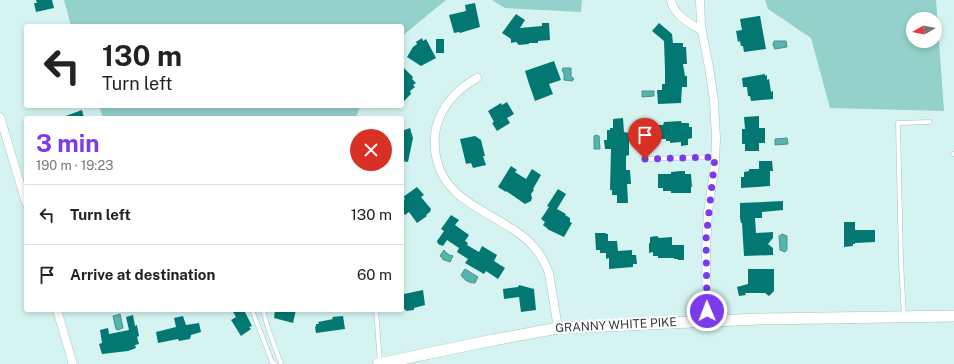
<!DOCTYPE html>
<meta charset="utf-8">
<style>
body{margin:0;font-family:"Public Sans",sans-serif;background:#f6f6f6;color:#222;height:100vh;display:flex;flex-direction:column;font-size:15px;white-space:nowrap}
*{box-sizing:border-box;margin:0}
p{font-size:13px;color:#767676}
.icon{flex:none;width:22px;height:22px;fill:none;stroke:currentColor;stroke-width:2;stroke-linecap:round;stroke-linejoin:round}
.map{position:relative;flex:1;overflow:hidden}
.side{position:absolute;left:24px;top:116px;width:380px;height:196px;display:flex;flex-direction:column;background:#fff;border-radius:4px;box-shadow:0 2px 6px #0003}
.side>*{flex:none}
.guide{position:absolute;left:24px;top:24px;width:380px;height:84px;border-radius:4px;box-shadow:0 2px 6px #0003;background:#fff;color:#222;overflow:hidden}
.needle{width:26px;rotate:261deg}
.controls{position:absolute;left:906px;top:12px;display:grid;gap:8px}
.controls a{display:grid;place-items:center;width:36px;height:36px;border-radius:50%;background:#fff;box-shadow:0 2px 6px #0003;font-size:20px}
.pin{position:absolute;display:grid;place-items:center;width:34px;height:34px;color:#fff;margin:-41px -17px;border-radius:50% 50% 50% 0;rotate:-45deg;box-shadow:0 0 4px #0007}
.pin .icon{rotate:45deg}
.me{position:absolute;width:44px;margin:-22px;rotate:359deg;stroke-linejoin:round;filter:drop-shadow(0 0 3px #0008)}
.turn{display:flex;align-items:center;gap:14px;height:84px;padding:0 12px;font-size:18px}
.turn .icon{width:52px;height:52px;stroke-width:2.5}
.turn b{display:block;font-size:28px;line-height:34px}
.round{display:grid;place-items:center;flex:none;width:42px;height:42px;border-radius:21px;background:#f6f6f6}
.headline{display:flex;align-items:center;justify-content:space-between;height:68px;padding:0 12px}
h1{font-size:24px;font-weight:700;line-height:30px;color:#7c3aed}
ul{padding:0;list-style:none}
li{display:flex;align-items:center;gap:12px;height:60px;padding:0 12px;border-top:1px solid #e0e0e0}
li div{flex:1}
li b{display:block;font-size:15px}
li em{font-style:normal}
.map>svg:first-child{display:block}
.green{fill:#94d1cb;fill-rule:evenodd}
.water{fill:#57b4ad;stroke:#4b908a}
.building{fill:#037872}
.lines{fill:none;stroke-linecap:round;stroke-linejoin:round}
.service-casing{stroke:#a5c3c0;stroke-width:5}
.minor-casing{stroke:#a5c3c0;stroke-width:9}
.secondary-casing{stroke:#a5c3c0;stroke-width:12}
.service{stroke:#fff;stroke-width:4}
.minor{stroke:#fff;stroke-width:8}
.secondary{stroke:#fff;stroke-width:11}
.route{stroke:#7c3aed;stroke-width:7;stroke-dasharray:0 12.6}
.labels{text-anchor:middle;stroke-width:4;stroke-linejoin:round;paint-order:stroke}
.street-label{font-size:12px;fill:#2e3b39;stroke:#fff}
</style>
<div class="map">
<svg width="954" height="364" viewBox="0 0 954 364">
<rect width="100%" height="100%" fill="#d5f4f1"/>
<!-- green -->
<g class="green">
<polygon points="64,0 446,0 402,36 402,26 71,26"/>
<polygon points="492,0 582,0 581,12 505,8"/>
<path d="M765,0H936L944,111L830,108L811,38L768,9ZM913,19H935V41H913Z"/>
<polygon points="99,106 361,106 355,118 103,118"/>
</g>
<!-- water -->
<g class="water">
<polygon points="774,41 786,41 787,47 775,49 773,45"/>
<polygon points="563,68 571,68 571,76 574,79 572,81 564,80 564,74 562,70"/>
<polygon points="642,91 654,91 654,96 642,97"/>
<polygon points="596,135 599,136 600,149 594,149 594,136"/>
<polygon points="787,138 788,144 775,145 775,139"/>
<polygon points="782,234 787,236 787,250 785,252 780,250 779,236"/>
<polygon points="444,250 445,251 445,252 451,256 452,255 453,256 450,262 442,259 443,258 440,256"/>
<path d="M465,269L478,277L475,283C469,283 464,280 461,275Z"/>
<polygon points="120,314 123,328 118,330 116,329 113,316"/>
</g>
<!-- building -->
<g class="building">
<polygon points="36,0 52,0 54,8 36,12 34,3 37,3"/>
<polygon points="475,3 480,27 460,33 459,32 454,33 449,15 466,11 465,5"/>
<polygon points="516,14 525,20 520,28 542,26 542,23 549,23 550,40 538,41 538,43 529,43 529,44 519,45 516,42 511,43 511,39 502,33"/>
<polygon points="759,16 760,16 766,49 744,52 743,46 741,46 740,41 738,42 736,31 742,30 740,19"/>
<polygon points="659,23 672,34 673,43 683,43 683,47 686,47 687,64 683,64 685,76 687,76 687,87 682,87 681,103 658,104 657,90 662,90 662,84 665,84 665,70 664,41 652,31"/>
<polygon points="422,38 423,41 426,39 436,58 421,66 407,57 413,47 417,44 416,42"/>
<rect x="436" y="39" width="8" height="14"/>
<polygon points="554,61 561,80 549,84 553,94 535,101 529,84 525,71"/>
<polygon points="402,66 413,77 412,79 416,83 413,85 415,87 410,91 411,94 402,103"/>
<polygon points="765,74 765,76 767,75 767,80 769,79 771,92 773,91 773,99 751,101 750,96 748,96 747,87 743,87 742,78"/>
<polygon points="507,102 514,114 507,118 510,123 497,131 492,123 494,122 488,111 501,103 502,105"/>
<polygon points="82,110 84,118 63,118 63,117"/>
<polygon points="759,116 759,128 765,128 765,143 759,143 759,151 745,151 745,144 742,144 742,129 745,129 744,117"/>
<polygon points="623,118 624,132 629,133 629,155 626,156 626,170 630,170 631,184 627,184 628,203 617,203 617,195 612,195 612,190 610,190 611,149 605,149 604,140 607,140 607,130 610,130 610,128 613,128 613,119"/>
<polygon points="681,121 682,123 689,123 689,127 692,127 692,138 688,139 688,145 681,146 681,142 670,143 670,141 666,141 666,139 657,139 657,125 663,125 664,122"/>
<polygon points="410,128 413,138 408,162 402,161 402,131"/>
<polygon points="475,136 481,140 485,156 483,156 486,165 473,168 471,163 466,164 460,139"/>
<polygon points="759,161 772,161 773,171 770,171 770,186 741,188 741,177 744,177 744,172 749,171 749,169 759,169"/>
<polygon points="511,166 517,170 515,172 526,179 532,169 541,175 533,189 534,190 531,194 532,198 531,201 525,204 506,191 506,192 498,187"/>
<polygon points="681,171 685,171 685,174 691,174 692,187 691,187 691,193 671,193 671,191 663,191 663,188 658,188 658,174 671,174 671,172"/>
<polygon points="417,187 424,195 421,197 431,209 430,212 426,215 427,216 417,223 409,212 405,215 402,211 402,202 405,199 403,197"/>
<polygon points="558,189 566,194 557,209 566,214 565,215 570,218 570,222 572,223 564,237 547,229 548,229 543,225 545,222 541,219 549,207 547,206"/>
<polygon points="783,201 783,210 762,212 762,218 755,218 756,233 773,232 773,238 768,244 773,248 773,255 744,256 742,223 741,223 740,218 740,203"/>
<polygon points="451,215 459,220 455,225 469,235 465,241 468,243 467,245 479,252 482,246 497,255 494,261 505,268 498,279 486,271 484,274 465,263 468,259 457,252 459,248 447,240 443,246 438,244 437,241 444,231 441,229"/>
<polygon points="844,222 855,222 855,230 875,230 875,242 855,243 855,244 853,244 853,246 844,247"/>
<polygon points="595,233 606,233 606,234 608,234 608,241 617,241 618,251 632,250 632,255 636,255 637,264 633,264 633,267 609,269 609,258 606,259 606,253 600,253 600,250 596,250"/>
<polygon points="657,236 659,238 672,237 672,245 684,245 684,260 678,260 678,259 674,259 674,258 658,258 658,256 653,256 653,252 649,253 649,243 650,243 650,237"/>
<polygon points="748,269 774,269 774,291 769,296 765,293 745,293 746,295 739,296 737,287 748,284"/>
<polygon points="519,285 534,289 536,310 521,312 519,297 504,299 503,289 518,287"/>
<polygon points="423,290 425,305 414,308 414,310 406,311 405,309 402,310 402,299 404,298 404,294"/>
<polygon points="232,310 244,310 252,326 249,327 251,329 241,336 231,320 236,317"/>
<polygon points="275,310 296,310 293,323 274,318"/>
<polygon points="133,315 135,326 137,325 139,336 137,337 139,344 135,345 136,348 128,351 102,354 99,344 102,343 100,330 108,328 109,334 129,330 126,317"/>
<polygon points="183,316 186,325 199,323 201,332 191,335 190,339 179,341 178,339 158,343 156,332 176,327 174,318"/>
<polygon points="343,316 345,329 316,333 315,327 316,326 316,324 319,324 318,322 333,319 332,317"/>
</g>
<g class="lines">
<defs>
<g id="service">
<polyline points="953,154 954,154"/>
<polyline points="645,159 715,157"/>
<polyline points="252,310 272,362 275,364"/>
<polyline points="263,310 268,328 281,364"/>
<polyline points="376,310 380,363"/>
<polyline points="904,317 901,262 898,123 930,122"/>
</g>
<g id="minor">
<path d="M671,0C673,15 690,23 702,31"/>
<polyline points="700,0 701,26 709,67 714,101 716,138 715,164 708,212 706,248 707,320"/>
<path d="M477,78C457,89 442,105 436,128C434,139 434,150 437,161C448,204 495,212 526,239C537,248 544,260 549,273L558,328"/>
<polyline points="0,117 26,203"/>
<polyline points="57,310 73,364"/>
</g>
<polyline id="secondary" points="378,364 493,340 558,328 759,319 954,316"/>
</defs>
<!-- service casing -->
<use href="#service" class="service-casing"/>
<!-- minor casing -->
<use href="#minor" class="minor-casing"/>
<!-- secondary casing -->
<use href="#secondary" class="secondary-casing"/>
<!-- service -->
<use href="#service" class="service"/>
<!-- minor -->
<use href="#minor" class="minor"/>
<!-- secondary -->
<use href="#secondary" class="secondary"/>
</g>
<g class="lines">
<!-- route -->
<polyline class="route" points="645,159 715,157 706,239 707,311"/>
</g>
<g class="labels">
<!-- street labels -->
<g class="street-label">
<text transform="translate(616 325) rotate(-3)" y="4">GRANNY WHITE PIKE</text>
</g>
</g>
</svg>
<div class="controls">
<a><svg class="needle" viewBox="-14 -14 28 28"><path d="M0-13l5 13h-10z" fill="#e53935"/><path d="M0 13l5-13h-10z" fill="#767676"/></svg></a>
</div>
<div class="pin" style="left:645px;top:159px;background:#d93025"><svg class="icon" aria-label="arrive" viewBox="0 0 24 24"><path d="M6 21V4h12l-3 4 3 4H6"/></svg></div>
<svg class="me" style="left:707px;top:311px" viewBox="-20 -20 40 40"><circle r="17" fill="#7c3aed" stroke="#fff" stroke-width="3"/><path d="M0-11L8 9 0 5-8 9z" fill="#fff"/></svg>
<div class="guide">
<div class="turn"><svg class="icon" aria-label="left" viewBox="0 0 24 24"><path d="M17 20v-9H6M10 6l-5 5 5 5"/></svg><div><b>130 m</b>Turn left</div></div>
</div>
<section class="side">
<div class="headline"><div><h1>3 min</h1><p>190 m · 19:23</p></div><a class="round" style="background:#d93025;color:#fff"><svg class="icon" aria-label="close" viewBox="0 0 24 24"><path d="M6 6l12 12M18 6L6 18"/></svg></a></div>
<ul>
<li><svg class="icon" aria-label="left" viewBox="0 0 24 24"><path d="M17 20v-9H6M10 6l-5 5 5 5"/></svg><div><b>Turn left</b></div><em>130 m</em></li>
<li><svg class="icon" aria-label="arrive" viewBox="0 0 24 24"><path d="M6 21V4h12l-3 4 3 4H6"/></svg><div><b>Arrive at destination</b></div><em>60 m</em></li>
</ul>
</section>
</div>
